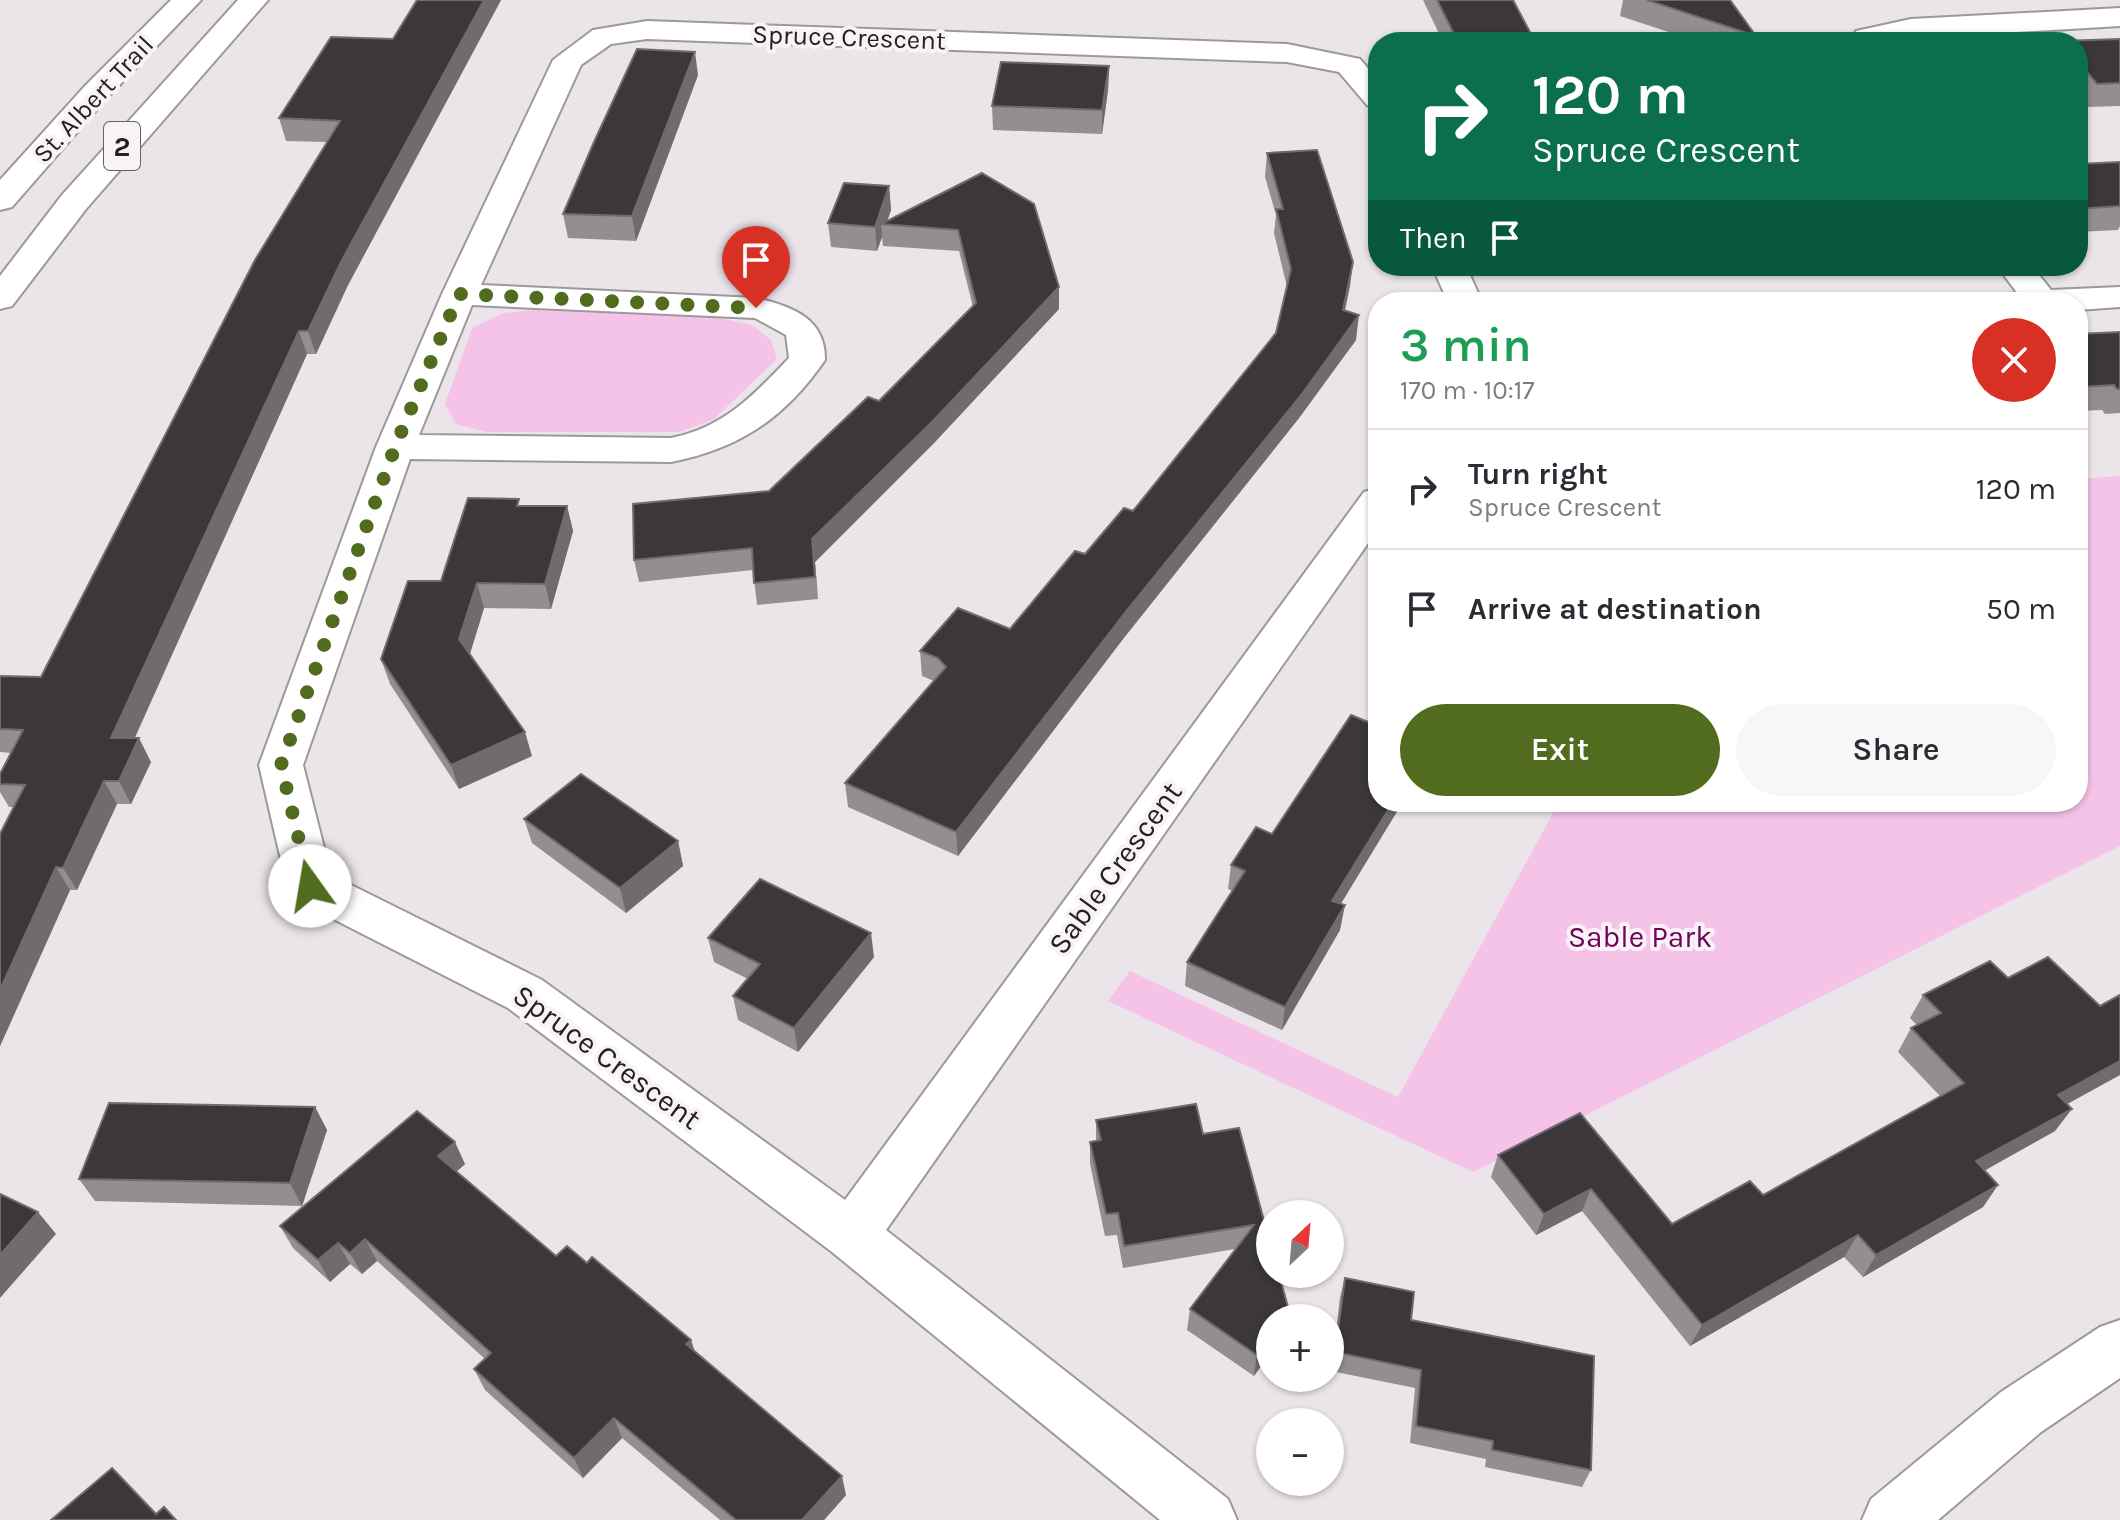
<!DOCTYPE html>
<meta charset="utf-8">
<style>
body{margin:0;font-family:Karla,sans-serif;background:#f7f7f7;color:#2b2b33;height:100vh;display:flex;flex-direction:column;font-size:30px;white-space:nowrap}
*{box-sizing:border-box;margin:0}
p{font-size:26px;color:#7c7c81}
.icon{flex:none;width:44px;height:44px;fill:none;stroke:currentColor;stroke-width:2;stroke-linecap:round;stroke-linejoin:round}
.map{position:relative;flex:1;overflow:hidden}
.side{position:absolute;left:1368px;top:292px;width:720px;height:520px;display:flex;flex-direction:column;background:#fff;border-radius:32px;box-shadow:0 2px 6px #0004}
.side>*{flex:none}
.hud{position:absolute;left:1368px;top:32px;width:720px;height:244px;border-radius:32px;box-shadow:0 2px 6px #0004;background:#0b6e4f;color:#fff;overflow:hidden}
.needle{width:52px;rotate:26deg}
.fabs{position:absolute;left:1256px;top:1200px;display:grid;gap:16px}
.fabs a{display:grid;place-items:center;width:88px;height:88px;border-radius:50%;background:#fff;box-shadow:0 2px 6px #0004;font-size:40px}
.pin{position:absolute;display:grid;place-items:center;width:68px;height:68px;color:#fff;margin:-82px -34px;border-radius:50% 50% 50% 0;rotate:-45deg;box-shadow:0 0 8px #0007}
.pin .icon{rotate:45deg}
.me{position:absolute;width:88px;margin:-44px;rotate:347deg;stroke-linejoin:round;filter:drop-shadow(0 0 6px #0008)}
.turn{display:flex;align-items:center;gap:28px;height:168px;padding:0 32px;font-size:36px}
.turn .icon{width:104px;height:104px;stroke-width:2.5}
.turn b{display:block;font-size:56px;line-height:68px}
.then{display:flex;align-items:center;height:76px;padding:0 32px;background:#0003;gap:16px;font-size:30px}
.round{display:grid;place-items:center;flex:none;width:84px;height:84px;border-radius:42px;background:#f7f7f7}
.headline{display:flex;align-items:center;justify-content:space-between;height:136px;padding:0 32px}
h1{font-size:48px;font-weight:600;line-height:60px;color:#1e9e55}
.primary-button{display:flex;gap:16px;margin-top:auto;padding:16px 32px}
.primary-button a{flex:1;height:92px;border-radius:48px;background:#526c1f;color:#fff;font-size:32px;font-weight:600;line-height:92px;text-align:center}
.primary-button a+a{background:#f7f7f7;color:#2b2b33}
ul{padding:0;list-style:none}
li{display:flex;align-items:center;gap:24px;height:120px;padding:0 32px;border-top:2px solid #e1e1e2}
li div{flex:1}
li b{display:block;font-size:30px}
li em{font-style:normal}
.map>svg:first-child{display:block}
.green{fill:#f6c3e8}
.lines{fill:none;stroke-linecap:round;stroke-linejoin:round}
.minor-casing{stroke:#9d989c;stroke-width:4}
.major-casing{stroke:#9d989c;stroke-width:4}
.minor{fill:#fff;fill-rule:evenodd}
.major{fill:#fff;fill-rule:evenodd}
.wall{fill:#948e92}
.shaded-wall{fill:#706b6f}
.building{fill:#3c373a;stroke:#706b6f;stroke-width:2}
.route{stroke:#526c1f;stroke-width:14;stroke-dasharray:0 25.2}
.labels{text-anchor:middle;stroke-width:8;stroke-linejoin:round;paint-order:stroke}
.far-street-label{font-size:26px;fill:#232123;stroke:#f9f3f7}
.shield{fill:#f9f3f7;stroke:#636063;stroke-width:2}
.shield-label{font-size:28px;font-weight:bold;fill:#232123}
.street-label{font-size:30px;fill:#232123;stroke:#f9f3f7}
.park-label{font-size:30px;fill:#6c035c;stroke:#f9f3f7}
</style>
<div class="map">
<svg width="2120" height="1520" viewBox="0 0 2120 1520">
<rect width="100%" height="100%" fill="#ebe5ea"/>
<!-- green -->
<g class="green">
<polygon points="533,310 720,318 752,325 771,340 777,359 713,420 679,432 486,432 456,424 445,404 472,328 503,313"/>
<polygon points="2120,476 2120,846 1473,1172 1108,1001 1130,971 1398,1097 1559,802 2078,802 2078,479"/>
</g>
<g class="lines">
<defs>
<g id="minor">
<polygon points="2120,8 2120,26 1850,42 1856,31 1911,19"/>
<path d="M647,21L1287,44L1360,59L1378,80V108L1367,105L1339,72L1287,62L647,39L611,44L581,65L481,285L756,298C791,306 826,318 825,360C785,418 739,449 671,462L410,459L303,765L331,875L542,980L845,1200L1364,492L1378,488V529L886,1230L1228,1499L1237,1520H1160L832,1252L508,1008L294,899L287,886L259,765L376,447L442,294L553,60L593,30ZM472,305L755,318L786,335L789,358C754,395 723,428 671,438L419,435Z"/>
<polygon points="1432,266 1466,266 1482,302 1448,302"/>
<polygon points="1997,266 2032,266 2051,290 2120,287 2120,307 2078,310 2078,302 2012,302 2018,294"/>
<polygon points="2120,1320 2120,1378 2041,1432 1938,1520 1862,1520 1871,1499 2001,1392 2100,1327"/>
</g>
<g id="major">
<polygon points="171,0 201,0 107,98 12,207 0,210 0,180 85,86"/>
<polygon points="238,0 268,0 86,209 12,306 0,309 0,276 62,195"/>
</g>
</defs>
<!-- minor casing -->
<use href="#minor" class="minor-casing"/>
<!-- major casing -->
<use href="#major" class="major-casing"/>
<!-- minor -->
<use href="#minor" class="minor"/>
<!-- major -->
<use href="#major" class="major"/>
</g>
<!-- wall -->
<g class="wall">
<polygon points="417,0 501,0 348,285 316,354 307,354 134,738 151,762 131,804 117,804 77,890 70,890 0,1046 0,834 13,807 9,807 0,792 0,774 11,753 0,752 0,676 41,677 327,142 286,141 279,118 393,39"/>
<polygon points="1423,0 1513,0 1531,34 1530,42 1443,42"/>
<polygon points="1623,0 1730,0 1756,36 1754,42 1699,42 1620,16"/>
<polygon points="2120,39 2120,106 2087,107 2078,96 2078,42"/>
<polygon points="1109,66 1108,90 1102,134 993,130 992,106"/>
<polygon points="698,75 636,241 568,238 563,214"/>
<polygon points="1267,153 1353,262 1344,311 1356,340 1299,418 1123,639 958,856 848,807 845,783 934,681 922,676 920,651 1010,629 1085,554 1133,511 1276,333 1287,287 1274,233 1276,215 1265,177"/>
<polygon points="2120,162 2120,226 2118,230 2078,232 2078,164"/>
<polygon points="982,173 1059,309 934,443 815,562 818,599 757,605 753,570 639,582 634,560 769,491 879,401 973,307 959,251 883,246 882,237 877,251 831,247 828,223 889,186 891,210 887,221"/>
<polygon points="1552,266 1663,266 1663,268 1556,274"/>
<polygon points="2120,332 2120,413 2105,414 2102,410 2078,411 2078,334"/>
<polygon points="521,506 567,506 573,531 551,609 484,608 470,654 532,756 459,789 390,684 381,659 441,581"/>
<polygon points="1378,802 1402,802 1401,805 1340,904 1340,930 1282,1030 1185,986 1187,962 1233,891 1228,889 1231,865 1272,834"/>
<polygon points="524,819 678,841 683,866 626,913 532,843"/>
<polygon points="708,938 874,957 798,1052 738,1020 733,996 748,979 714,962"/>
<polygon points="1923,995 2067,1104 2055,1131 1984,1171 1998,1185 1983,1207 1863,1277 1844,1257 1690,1346 1582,1211 1536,1235 1491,1177 1498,1155 1580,1113 1672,1224 1763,1195 1940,1096 1898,1052 1911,1028 1917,1025 1910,1018"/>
<polygon points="315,1107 327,1130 302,1206 95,1201 79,1179"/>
<polygon points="1096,1120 1203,1134 1239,1128 1289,1311 1287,1318 1270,1318 1270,1353 1254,1376 1187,1330 1190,1309 1235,1249 1123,1268 1117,1235 1105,1236 1090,1164 1090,1142 1096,1141"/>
<polygon points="465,1164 456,1172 556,1256 587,1263 691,1340 695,1352 846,1495 824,1520 720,1520 622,1438 583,1478 485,1390 474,1369 485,1359 377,1261 362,1274 350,1264 330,1282 293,1248 280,1226"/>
<polygon points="1345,1278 1411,1320 1591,1470 1582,1487 1485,1467 1486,1459 1410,1443 1415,1388 1331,1371 1340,1297"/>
</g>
<!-- shaded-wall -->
<g class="shaded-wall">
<polygon points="484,0 501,0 348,285 316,354 308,331 341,262"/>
<polygon points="695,52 698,75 636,241 632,216"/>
<polygon points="1109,66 1108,90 1102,134 1102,110"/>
<polygon points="889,186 891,210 886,225 881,224 882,237 877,251 875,227"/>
<polygon points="1353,262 1350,286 1340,335 1343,310"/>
<polygon points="1059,287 1059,309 934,443 815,562 818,599 812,539"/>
<polygon points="1359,315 1356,340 1299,418 1123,639 958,856 956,832 1124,614"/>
<polygon points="299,331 307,354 124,762 111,738"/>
<polygon points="567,506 573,531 551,609 545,584"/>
<polygon points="477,583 484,608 467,663 459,639"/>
<polygon points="525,732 532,756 459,789 451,765"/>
<polygon points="139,738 151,762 131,804 119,781"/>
<polygon points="104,781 117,804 77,890 63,868"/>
<polygon points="1393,802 1402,802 1401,805 1328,925 1332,901"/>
<polygon points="678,841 683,866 626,913 620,888"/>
<polygon points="56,867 70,890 0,1046 0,990"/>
<polygon points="1345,905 1340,930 1282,1030 1285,1007"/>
<polygon points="871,933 874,957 798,1052 794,1028"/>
<polygon points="2120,1061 2120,1075 2042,1118 2058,1095"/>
<polygon points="315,1107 327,1130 302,1206 290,1183"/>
<polygon points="2072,1109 2055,1131 1960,1184 1976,1161"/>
<polygon points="455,1142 465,1164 448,1179 438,1156"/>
<polygon points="1998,1185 1983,1207 1863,1277 1876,1255"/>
<polygon points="1591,1189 1582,1211 1536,1235 1544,1214"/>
<polygon points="38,1212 56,1234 0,1298 0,1255"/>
<polygon points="1858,1235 1844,1257 1690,1346 1702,1325"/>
<polygon points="365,1239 377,1261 362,1274 350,1253"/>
<polygon points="338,1243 350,1264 330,1282 318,1260"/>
<polygon points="1270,1337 1270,1353 1254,1376 1257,1355"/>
<polygon points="691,1340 697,1360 686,1344"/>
<polygon points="614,1418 622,1438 583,1478 574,1458"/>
<polygon points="842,1476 846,1495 824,1520 802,1520"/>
</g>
<!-- building -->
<g class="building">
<polygon points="417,0 484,0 341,262 308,331 299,331 111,738 139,738 119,781 104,781 63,868 56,867 0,990 0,834 25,785 0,784 0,774 23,730 0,729 0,676 41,677 255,260 340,121 279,118 331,37 393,39"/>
<polygon points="1437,0 1513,0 1531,34 1521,34 1525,42 1458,42"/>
<polygon points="1647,0 1730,0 1756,36"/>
<polygon points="2120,39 2120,83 2097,84 2078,61 2078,42 2061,41"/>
<polygon points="637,49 695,52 632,216 563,214 594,142"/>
<polygon points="1001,62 1109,66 1102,110 992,106"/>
<polygon points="1317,150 1353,262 1343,310 1359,315 1302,394 1124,614 956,832 845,783 946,667 938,658 920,651 958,608 1010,629 1075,551 1085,554 1124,508 1133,511 1276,333 1291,269 1276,209 1283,209 1267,153"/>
<polygon points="2120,162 2120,206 2078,209 2078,164"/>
<polygon points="982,173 1034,204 1059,287 933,421 812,539 815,577 754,583 752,548 634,560 633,504 769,491 868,397 879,401 976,303 958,230 881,224"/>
<polygon points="844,183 889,186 875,227 828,223"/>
<polygon points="2120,332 2120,389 2117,389 2114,385 2078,387 2078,334"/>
<polygon points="468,498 519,499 517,506 567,506 545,584 477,583 459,639 525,732 451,765 381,659 408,581 441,581"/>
<polygon points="1351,715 1378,726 1378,802 1393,802 1332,901 1345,905 1285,1007 1187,962 1245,871 1231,865 1256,827 1272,834"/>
<polygon points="581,774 678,841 620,888 524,819"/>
<polygon points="760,879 871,933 794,1028 733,996 760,964 708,938"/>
<polygon points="2048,957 2100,1006 2120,995 2120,1061 2058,1095 2072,1109 1976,1161 1998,1185 1876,1255 1858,1235 1702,1325 1591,1189 1544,1214 1498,1155 1580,1113 1672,1224 1750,1181 1763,1195 1964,1083 1911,1028 1941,1013 1923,995 1990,961 2008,978"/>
<polygon points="109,1103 315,1107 290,1183 79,1179"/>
<polygon points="1196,1104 1203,1134 1239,1128 1270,1243 1270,1274 1279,1274 1289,1311 1284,1318 1270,1318 1270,1337 1257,1355 1190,1309 1254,1225 1124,1246 1118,1213 1106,1214 1090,1142 1101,1140 1096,1120"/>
<polygon points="417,1111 455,1142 438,1156 556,1256 567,1246 587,1263 592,1257 691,1340 686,1344 842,1476 802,1520 736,1520 614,1418 574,1458 474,1369 491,1353 365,1239 350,1253 338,1243 318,1260 280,1226"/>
<polygon points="0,1194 38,1212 0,1255"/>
<polygon points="1345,1278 1414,1292 1411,1320 1594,1356 1591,1470 1492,1450 1493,1441 1416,1426 1421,1370 1335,1352"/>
<polygon points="112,1468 156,1514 164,1507 176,1520 51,1520"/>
</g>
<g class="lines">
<!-- route -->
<polyline class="route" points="310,886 281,765 395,447 459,294 756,308"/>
</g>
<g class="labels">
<!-- far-street labels -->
<g class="far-street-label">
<text transform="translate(849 37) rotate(2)" y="9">Spruce Crescent</text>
<text transform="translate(93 99) rotate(-47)" y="9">St. Albert Trail</text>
</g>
<!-- shield labels -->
<rect class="shield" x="104" y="122" width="36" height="48" rx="6"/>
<g class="shield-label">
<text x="122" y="156">2</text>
</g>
<!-- street labels -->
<g class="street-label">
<text transform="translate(1115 868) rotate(-54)" y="10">Sable Crescent</text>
<text transform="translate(607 1057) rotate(36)" y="10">Spruce Crescent</text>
</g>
<!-- park labels -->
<g class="park-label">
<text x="1640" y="947">Sable Park</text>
</g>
</g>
</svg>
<div class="fabs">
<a><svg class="needle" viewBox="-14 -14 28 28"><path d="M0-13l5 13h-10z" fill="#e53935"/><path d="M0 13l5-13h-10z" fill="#7c7c81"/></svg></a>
<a>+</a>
<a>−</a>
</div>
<div class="pin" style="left:756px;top:308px;background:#d93025"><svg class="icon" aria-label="arrive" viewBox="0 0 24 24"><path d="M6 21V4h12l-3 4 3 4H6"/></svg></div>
<svg class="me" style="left:310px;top:886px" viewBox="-20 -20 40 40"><circle r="19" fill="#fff"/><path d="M0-13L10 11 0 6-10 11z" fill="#526c1f"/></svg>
<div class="hud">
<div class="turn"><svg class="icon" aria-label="right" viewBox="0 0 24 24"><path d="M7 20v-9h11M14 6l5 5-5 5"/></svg><div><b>120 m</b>Spruce Crescent</div></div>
<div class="then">Then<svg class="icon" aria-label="arrive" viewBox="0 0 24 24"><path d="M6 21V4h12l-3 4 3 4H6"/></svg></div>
</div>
<section class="side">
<div class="headline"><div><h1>3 min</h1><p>170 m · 10:17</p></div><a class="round" style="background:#d93025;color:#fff"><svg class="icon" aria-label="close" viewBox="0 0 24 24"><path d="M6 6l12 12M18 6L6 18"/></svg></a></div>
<ul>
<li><svg class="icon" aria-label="right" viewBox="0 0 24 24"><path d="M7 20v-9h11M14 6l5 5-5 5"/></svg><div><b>Turn right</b><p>Spruce Crescent</p></div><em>120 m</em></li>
<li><svg class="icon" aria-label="arrive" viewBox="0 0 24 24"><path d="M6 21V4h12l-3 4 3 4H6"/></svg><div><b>Arrive at destination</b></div><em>50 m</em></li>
</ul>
<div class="primary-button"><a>Exit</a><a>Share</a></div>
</section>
</div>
